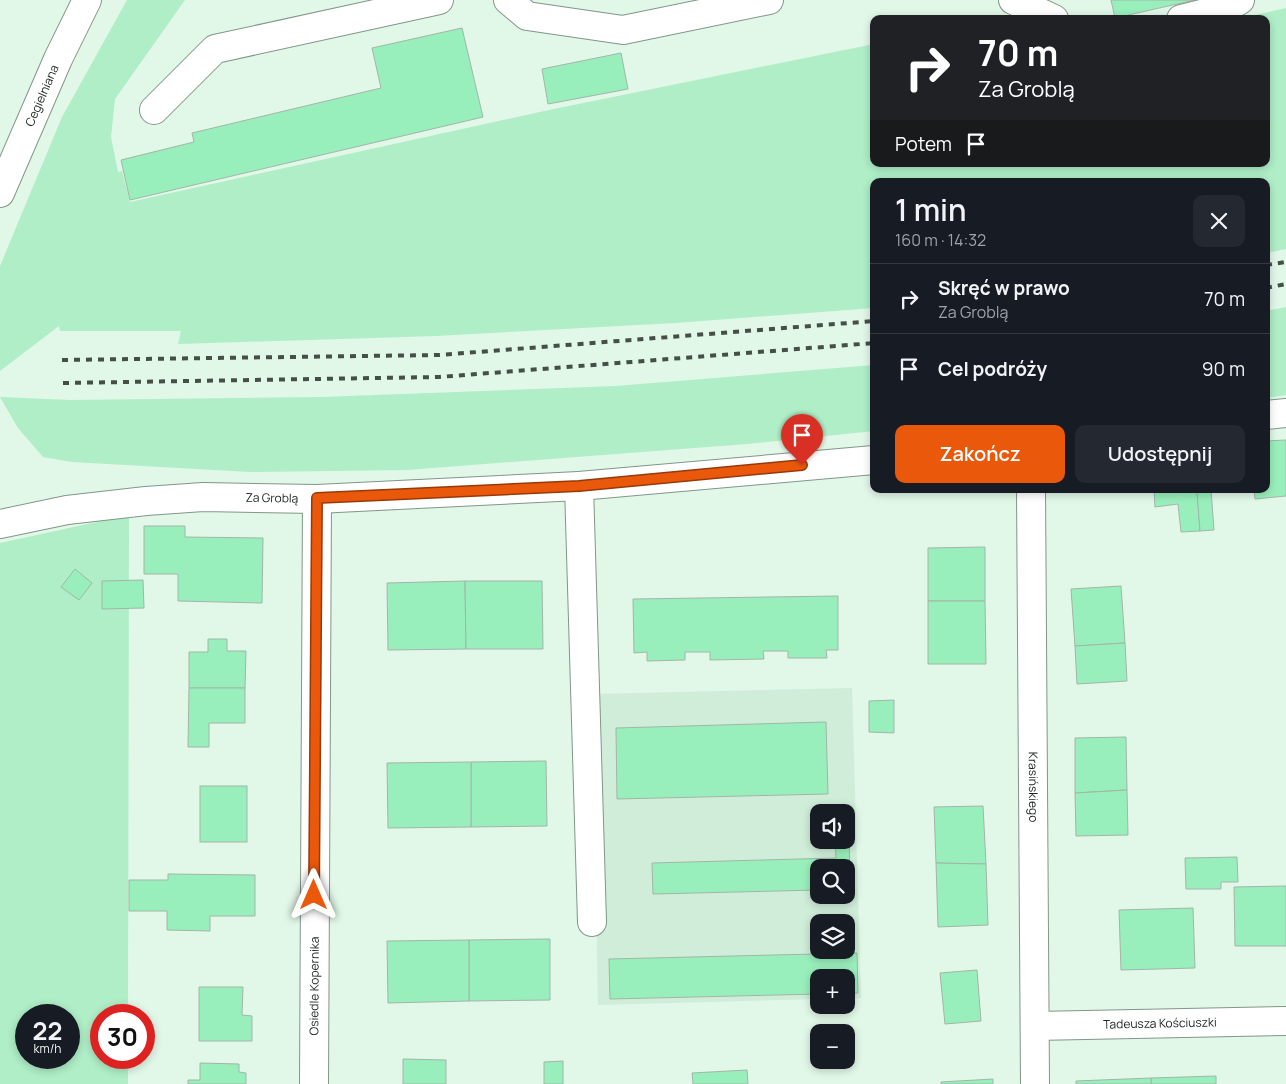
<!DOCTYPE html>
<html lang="pl">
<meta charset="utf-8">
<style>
body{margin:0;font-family:Manrope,sans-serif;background:#242831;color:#f1f3f6;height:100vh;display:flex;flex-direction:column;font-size:19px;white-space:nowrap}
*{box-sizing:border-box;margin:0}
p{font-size:16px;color:#9ea1a6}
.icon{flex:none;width:28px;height:28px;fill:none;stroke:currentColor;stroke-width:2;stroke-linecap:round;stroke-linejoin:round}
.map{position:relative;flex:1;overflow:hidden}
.details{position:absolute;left:870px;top:178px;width:400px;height:315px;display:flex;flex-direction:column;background:#171b24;border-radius:10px;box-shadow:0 2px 8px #0003}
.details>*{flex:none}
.top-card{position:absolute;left:870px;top:15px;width:400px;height:152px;border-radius:10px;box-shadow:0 2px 8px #0003;background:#202124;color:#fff;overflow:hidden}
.controls{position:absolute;left:810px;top:804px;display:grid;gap:10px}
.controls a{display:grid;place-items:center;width:45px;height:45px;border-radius:10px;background:#171b24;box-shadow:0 2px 8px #0003;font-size:25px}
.speed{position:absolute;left:15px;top:1004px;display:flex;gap:10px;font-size:25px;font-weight:700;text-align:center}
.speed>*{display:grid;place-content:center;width:65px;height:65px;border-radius:50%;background:#171b24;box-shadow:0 2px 8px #0003;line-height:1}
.speed small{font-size:12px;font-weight:400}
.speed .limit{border:8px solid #d22;background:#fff;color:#111}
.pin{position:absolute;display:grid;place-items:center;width:42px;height:42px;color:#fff;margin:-51px -21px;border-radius:50% 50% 50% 0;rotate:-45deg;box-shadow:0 0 5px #0007}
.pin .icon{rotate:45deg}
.me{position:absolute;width:55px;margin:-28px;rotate:0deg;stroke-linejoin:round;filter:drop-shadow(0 0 4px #0008)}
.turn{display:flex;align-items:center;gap:18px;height:105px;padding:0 25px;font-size:22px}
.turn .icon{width:65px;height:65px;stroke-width:2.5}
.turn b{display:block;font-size:35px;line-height:42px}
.then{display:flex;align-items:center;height:48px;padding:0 25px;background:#0003;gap:10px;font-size:19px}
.round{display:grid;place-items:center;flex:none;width:52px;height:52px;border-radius:10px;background:#242831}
.overview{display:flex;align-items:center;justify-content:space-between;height:85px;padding:0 25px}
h1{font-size:30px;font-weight:600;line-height:38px}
.action{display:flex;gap:10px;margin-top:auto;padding:10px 25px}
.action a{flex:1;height:58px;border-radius:10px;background:#ea580c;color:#fff;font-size:20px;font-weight:600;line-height:58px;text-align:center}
.action a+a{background:#242831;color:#f1f3f6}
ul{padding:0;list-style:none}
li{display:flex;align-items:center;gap:15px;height:70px;padding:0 25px;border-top:1px solid #363941}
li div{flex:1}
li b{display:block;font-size:19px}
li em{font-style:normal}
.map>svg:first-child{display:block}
.built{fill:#cfedd9;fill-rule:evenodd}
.green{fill:#afeec7;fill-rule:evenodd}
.building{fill:#99efbb;stroke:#a1b6a8}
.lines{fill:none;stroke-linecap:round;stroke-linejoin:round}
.minor-casing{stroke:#829689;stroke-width:30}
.minor{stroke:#fff;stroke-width:28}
.rail{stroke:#444f48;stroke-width:4;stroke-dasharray:6 6;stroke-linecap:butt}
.route-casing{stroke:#983908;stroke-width:12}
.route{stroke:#ea580c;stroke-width:9}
.labels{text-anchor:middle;stroke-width:4.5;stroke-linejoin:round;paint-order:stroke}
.street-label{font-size:12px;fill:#1a221d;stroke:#e1f7e8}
</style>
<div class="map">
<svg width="1286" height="1084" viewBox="0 0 1286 1084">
<rect width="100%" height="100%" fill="#e1f7e8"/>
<!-- built -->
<path class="built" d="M852,688L861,998L846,999V978H819V999L598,1005L592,694ZM819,812H846V840H819ZM819,868H846V895H819ZM819,922H846V950H819Z"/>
<!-- green -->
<g class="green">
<polygon points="127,0 185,0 115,99 111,137 118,172 122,171 130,202 549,110 874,44 874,164 1266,164 1266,19 1238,19 1286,8 1286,249 1266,253 1266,181 874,181 874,308 675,323 436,336 178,344 181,331 60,331 59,326 0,371 0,266 62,117"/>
<polygon points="1286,307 1286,395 1266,398 1266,311"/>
<polygon points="874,365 874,431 747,444 407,470 250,472 72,462 43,457 18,428 0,397 70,400 322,397 616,386"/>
<path d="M129,515L128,1015H101V1058H128V1084H0V543ZM26,1015H69V1058H26Z"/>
</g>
<!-- building -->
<g class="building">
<polygon points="1111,0 1195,0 1115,18"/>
<polygon points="462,28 483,117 130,200 121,160 194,142 192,133 381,88 372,48"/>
<polygon points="621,53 628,89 548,104 542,69"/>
<polygon points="1286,440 1286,496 1255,499 1254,489 1266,489 1266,441"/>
<polygon points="1154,489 1197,489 1200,531 1181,532 1178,504 1155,507"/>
<polygon points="1211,490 1214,530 1200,531 1197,492"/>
<polygon points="144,526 185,526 185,537 263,538 262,603 178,601 178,574 144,574"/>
<polygon points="985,547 985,601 928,601 928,548"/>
<polygon points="75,569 92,583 79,600 61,587"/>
<polygon points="143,580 144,608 102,609 102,581"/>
<polygon points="465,581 466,649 388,650 387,583"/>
<polygon points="465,581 542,581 543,649 466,649"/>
<polygon points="1121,586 1125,643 1075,646 1071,589"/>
<polygon points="838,596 838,650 826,650 827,658 788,658 788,651 763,651 764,659 710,660 710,652 685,652 685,660 647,661 647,652 634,653 633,599"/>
<polygon points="928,601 985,601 986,664 928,664"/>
<polygon points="208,639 227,639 227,651 246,651 245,688 189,688 189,652 208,652"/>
<polygon points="1125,643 1127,681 1077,684 1075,646"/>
<polygon points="189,688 245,688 245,723 209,723 209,747 188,747"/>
<polygon points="894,700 894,733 869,732 869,701"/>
<polygon points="826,722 828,794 617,799 616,728"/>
<polygon points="1126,737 1127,790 1075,793 1075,738"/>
<polygon points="546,761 547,826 471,827 471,762"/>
<polygon points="471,762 471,827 388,828 387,763"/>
<rect x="200" y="786" width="47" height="56"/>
<polygon points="1127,790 1128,835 1076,836 1075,793"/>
<polygon points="983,806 986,864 936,863 934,807"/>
<polygon points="846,832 849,832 850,889 846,889 846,868 819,868 819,890 653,894 652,863 836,858 835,840 846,840"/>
<polygon points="1237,857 1238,882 1221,882 1221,889 1186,889 1185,858"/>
<polygon points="936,863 986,864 988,925 938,927"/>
<polygon points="168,874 255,875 255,916 210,916 210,931 167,930 167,911 129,911 129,880 168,880"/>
<polygon points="1286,886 1286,946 1235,946 1234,887"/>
<polygon points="1193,908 1195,968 1121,970 1119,910"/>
<polygon points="550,939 550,1000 469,1001 469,940"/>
<polygon points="469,940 469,1001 388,1003 387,941"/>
<polygon points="857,953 858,993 846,994 846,978 819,978 819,994 610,999 609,959"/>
<polygon points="977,970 981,1021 945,1024 940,973"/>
<polygon points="199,987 243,987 242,1015 252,1016 252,1041 199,1041"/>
<polygon points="403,1059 446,1060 446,1084 403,1084"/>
<polygon points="563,1061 563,1084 544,1084 544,1062"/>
<polygon points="200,1063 239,1064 239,1072 246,1073 246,1084 188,1084 188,1080 200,1080"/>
<polygon points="747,1070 748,1084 693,1084 692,1073"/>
<polygon points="1216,1076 1216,1084 1151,1084 1151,1078"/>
<polygon points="1151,1078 1151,1084 1076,1084 1076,1081"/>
<polygon points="993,1079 993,1084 941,1084 941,1082"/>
</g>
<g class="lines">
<defs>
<g id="minor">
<polyline points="508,0 527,16 623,30 769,0"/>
<polyline points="1013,0 1054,19"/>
<polyline points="1181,19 1226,8 1240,0"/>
<polyline points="154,110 215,49 439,0"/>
<path id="s1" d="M0,193L58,59L87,0"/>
<polyline points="1266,415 1286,413"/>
<polyline points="579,486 592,922"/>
<path id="s2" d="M1031,489L1035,1084"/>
<path id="s3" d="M0,524L67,510L146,501L203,497L317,499L579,486L874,460"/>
<path id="s4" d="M1035,1026L1286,1021"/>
<path id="s5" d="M314,1084L317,499"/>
</g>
</defs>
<!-- minor casing -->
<use href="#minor" class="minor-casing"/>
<!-- minor -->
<use href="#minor" class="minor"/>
<!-- rail -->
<g class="rail">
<polyline points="1266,265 1286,262"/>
<polyline points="1266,288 1286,284"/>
<polyline points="62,360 439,355 874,321"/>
<polyline points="63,383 439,377 874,343"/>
</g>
</g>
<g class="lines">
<defs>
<polyline id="route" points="314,895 317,498 579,486 802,465"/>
</defs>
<!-- route casing -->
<use href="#route" class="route-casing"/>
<!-- route -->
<use href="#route" class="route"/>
</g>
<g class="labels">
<!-- street labels -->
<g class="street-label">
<text dy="4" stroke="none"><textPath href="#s1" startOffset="106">Cegielniana</textPath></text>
<text dy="4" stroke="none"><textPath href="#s3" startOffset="274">Za Groblą</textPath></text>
<text dy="4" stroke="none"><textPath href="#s2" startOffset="298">Krasińskiego</textPath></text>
<text dy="4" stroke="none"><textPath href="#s5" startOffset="98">Osiedle Kopernika</textPath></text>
<text dy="4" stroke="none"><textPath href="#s4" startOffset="125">Tadeusza Kościuszki</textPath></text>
</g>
</g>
</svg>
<div class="controls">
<a><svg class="icon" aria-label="sound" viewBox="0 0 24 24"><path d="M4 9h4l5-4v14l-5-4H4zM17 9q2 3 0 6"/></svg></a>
<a><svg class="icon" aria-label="search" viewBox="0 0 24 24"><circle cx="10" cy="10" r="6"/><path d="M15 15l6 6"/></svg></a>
<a><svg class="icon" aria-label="layers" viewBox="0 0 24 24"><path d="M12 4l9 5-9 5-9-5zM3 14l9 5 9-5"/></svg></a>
<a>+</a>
<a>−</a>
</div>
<div class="speed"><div>22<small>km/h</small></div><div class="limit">30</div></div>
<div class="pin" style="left:802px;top:465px;background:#d93025"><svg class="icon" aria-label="arrive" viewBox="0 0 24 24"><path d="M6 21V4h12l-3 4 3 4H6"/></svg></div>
<svg class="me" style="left:314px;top:895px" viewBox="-20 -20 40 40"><path d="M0-17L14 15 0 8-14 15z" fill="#ea580c" stroke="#fff" stroke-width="4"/></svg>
<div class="top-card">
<div class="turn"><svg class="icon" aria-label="right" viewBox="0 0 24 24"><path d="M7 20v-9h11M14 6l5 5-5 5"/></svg><div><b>70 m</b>Za Groblą</div></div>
<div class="then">Potem<svg class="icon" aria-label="arrive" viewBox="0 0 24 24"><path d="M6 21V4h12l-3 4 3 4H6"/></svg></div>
</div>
<section class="details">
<div class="overview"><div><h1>1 min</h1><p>160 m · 14:32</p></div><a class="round"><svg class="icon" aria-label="close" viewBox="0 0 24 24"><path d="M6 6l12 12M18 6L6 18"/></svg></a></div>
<ul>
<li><svg class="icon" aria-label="right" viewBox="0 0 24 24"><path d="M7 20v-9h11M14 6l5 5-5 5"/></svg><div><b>Skręć w prawo</b><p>Za Groblą</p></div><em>70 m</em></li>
<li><svg class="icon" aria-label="arrive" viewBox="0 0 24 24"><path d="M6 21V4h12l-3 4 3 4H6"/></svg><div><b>Cel podróży</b></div><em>90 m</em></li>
</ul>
<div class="action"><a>Zakończ</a><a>Udostępnij</a></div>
</section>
</div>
